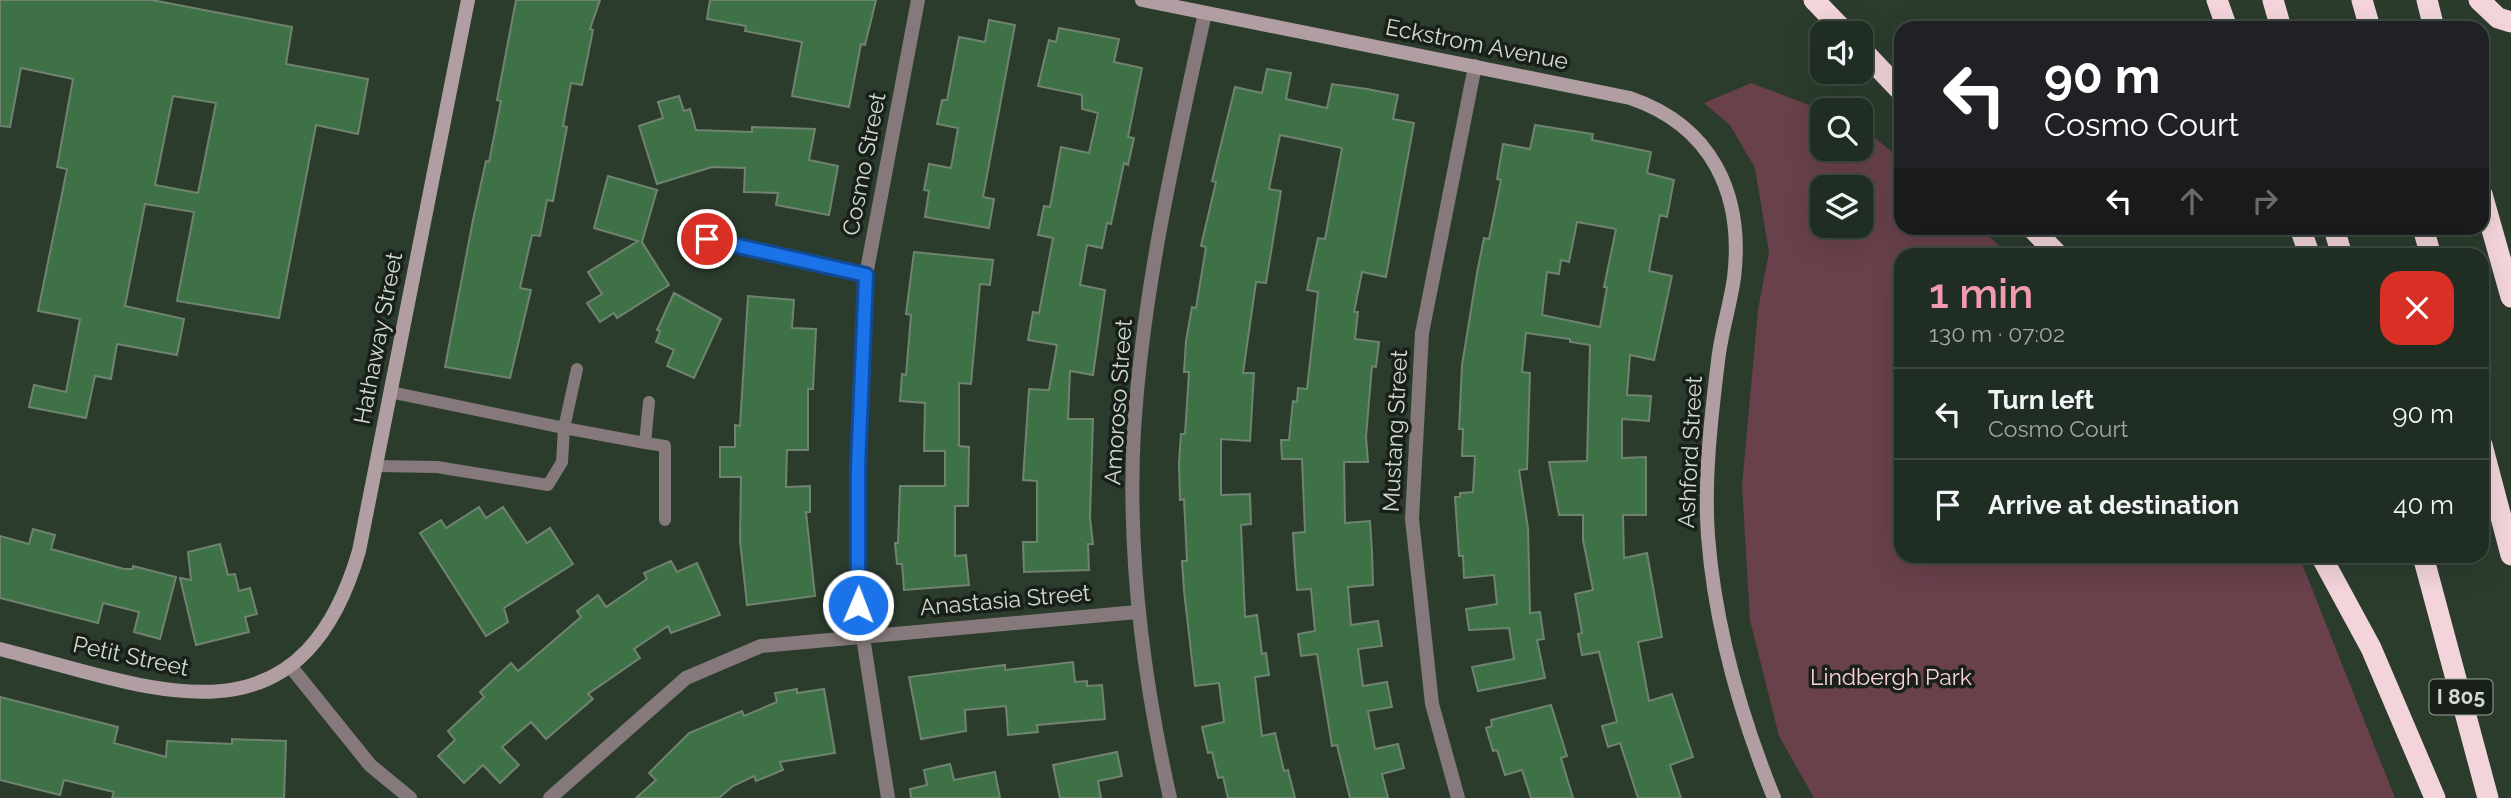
<!DOCTYPE html>
<meta charset="utf-8">
<style>
body{margin:0;font-family:Raleway,sans-serif;background:#28352a;color:#f1f3f6;height:100vh;display:flex;flex-direction:column;font-size:26px;white-space:nowrap}
*{box-sizing:border-box;margin:0}
p{font-size:23px;color:#a2a8a5}
.icon{flex:none;width:38px;height:38px;fill:none;stroke:currentColor;stroke-width:2;stroke-linecap:round;stroke-linejoin:round}
.map{position:relative;flex:1;overflow:hidden}
.sheet{position:absolute;left:1894px;top:248px;width:595px;height:315px;display:flex;flex-direction:column;background:#202d22;border-radius:21px;box-shadow:0 7px 28px #0002,0 0 0 2px #3d4940}
.sheet>*{flex:none}
.banner{position:absolute;left:1894px;top:21px;width:595px;height:214px;border-radius:21px;box-shadow:0 7px 28px #0002,0 0 0 2px #3d4940;background:#202124;color:#fff;overflow:hidden}
.tools{position:absolute;left:1810px;top:21px;display:grid;gap:14px}
.tools a{display:grid;place-items:center;width:63px;height:63px;border-radius:14px;background:#202d22;box-shadow:0 7px 28px #0002,0 0 0 2px #3d4940;font-size:35px}
.pin{position:absolute;display:grid;place-items:center;width:60px;height:60px;color:#fff;margin:-30px;border:4px solid #fff;border-radius:50%;box-shadow:0 2px 7px #0007}
.me{position:absolute;width:77px;margin:-38px;rotate:1deg;stroke-linejoin:round;filter:drop-shadow(0 0 5px #0008)}
.turn{display:flex;align-items:center;gap:24px;height:147px;padding:0 35px;font-size:32px}
.turn .icon{width:91px;height:91px;stroke-width:2.5}
.turn b{display:block;font-size:49px;line-height:60px}
.lanes{display:flex;align-items:center;height:66px;padding:0 35px;background:#0003;justify-content:center;gap:35px;direction:ltr}
.lanes .off{opacity:.35}
.round{display:grid;place-items:center;flex:none;width:74px;height:74px;border-radius:21px;background:#28352a}
.headline{display:flex;align-items:center;justify-content:space-between;height:119px;padding:0 35px}
h1{font-size:42px;font-weight:600;line-height:52px;color:#f29aaf}
ul{padding:0;list-style:none}
li{display:flex;align-items:center;gap:21px;height:91px;padding:0 35px;border-top:2px solid #3d4940}
li div{flex:1}
li b{display:block;font-size:26px}
li em{font-style:normal}
.map>svg:first-child{display:block}
.green{fill:#68414b;fill-rule:evenodd}
.building{fill:#3e7246;stroke:#708371;stroke-width:2;fill-rule:evenodd}
.lines{fill:none;stroke-linecap:round;stroke-linejoin:round}
.lane{stroke:#85797b;stroke-width:12}
.street{stroke:#85797b;stroke-width:14}
.secondary{stroke:#b19ea2;stroke-width:14}
.highway{stroke:#f2d4da;stroke-width:21}
.route-casing{stroke:#114b97;stroke-width:18}
.route{stroke:#1a73e8;stroke-width:12}
.labels{text-anchor:middle;stroke-width:7;stroke-linejoin:round;paint-order:stroke}
.shield{fill:#19201a;stroke:#99a29a;stroke-width:2}
.shield-label{font-size:21px;font-weight:bold;fill:#d0dad1}
.street-label{font-size:23px;fill:#d0dad1;stroke:#19201a}
.park-label{font-size:23px;fill:#fbd1da;stroke:#19201a}
</style>
<div class="map">
<svg width="2511" height="798" viewBox="0 0 2511 798">
<rect width="100%" height="100%" fill="#2b3c2d"/>
<!-- green -->
<path class="green" d="M1751,83L1822,110V149H1860V125L1900,159V228H1979L2010,255L1900,256V556L2294,557L2303,566L2395,798H1814L1779,736L1750,620L1742,485L1758,310L1769,252L1755,168L1730,125L1704,103ZM1822,187H1860V226H1822Z"/>
<!-- building -->
<g class="building">
<path d="M0,0H152L292,27L286,64L368,79L358,134L316,125L279,318L177,301L194,212L145,204L125,306L184,319L177,355L117,344L111,379L95,376L86,418L29,407L34,385L66,392L80,319L38,311L67,169L57,167L73,79L21,68L10,127L0,126ZM173,96L216,103L198,193L155,185Z"/>
<polygon points="516,0 600,0 590,29 593,30 582,85 571,83 563,126 567,127 553,201 547,200 540,236 532,235 520,288 531,290 510,378 445,367 473,220 486,161 489,162 501,101 497,100"/>
<polygon points="710,0 876,0 865,45 861,44 849,107 792,96 802,42 745,31 746,26 707,19"/>
<polygon points="989,20 1015,25 983,197 994,199 989,228 925,217 929,191 924,190 929,164 951,168 958,128 937,124 942,100 947,100 959,37 985,42"/>
<polygon points="1059,28 1119,39 1114,62 1142,68 1128,137 1134,138 1128,165 1124,163 1111,224 1107,223 1102,248 1087,245 1080,285 1105,290 1093,375 1070,371 1068,419 1093,419 1090,518 1093,544 1088,544 1089,570 1024,572 1023,542 1037,542 1037,481 1023,480 1029,389 1049,390 1057,345 1028,340 1033,312 1039,313 1053,238 1038,235 1044,206 1050,207 1061,147 1089,153 1098,113 1082,109 1082,95 1038,86 1049,40 1056,42"/>
<polygon points="1267,69 1291,73 1286,99 1327,108 1332,84 1367,89 1398,95 1393,119 1414,123 1386,277 1362,272 1354,312 1358,312 1355,339 1379,342 1376,367 1372,366 1366,437 1368,462 1344,462 1345,523 1370,521 1372,552 1373,585 1348,587 1351,625 1378,621 1382,646 1358,649 1363,686 1387,682 1392,707 1368,711 1375,749 1398,744 1404,768 1382,774 1388,798 1350,798 1337,745 1332,746 1317,654 1301,656 1298,634 1315,631 1311,589 1297,590 1295,566 1293,533 1305,532 1302,459 1282,459 1281,440 1289,440 1293,401 1297,402 1298,388 1307,389 1318,292 1307,290 1318,238 1325,239 1342,148 1280,135 1269,189 1281,191 1266,283 1256,282 1243,373 1254,373 1250,441 1221,439 1221,495 1250,494 1251,524 1241,525 1245,617 1257,615 1262,654 1266,653 1269,675 1255,677 1262,736 1275,733 1284,771 1288,770 1295,798 1228,798 1223,777 1218,778 1212,752 1208,753 1202,727 1224,722 1219,683 1195,686 1184,591 1182,561 1187,561 1184,499 1180,500 1179,463 1181,434 1185,434 1189,372 1184,372 1186,341 1192,307 1196,308 1206,247 1201,246 1216,182 1212,181 1235,87 1262,93"/>
<polygon points="679,96 684,111 690,109 696,130 752,132 752,127 815,129 809,160 838,166 829,215 776,205 778,193 744,192 745,168 712,167 657,184 639,126 663,118 658,102"/>
<path d="M1535,125L1593,134L1592,140L1651,152L1647,173L1674,180L1667,217L1660,215L1649,271L1672,276L1654,360L1630,355L1627,395L1651,396L1649,421L1622,419V458L1646,457V515H1623L1624,558L1647,553L1662,637L1638,642L1649,701L1672,694L1693,757L1670,765L1681,798H1638L1620,743L1608,747L1602,726L1617,722L1599,652L1582,655L1578,634L1582,633L1575,594L1593,590L1583,540V515H1559L1549,462L1587,461L1590,345L1570,342V339L1526,333L1522,372L1530,373L1527,469L1519,470L1528,528L1530,613L1540,612L1544,639L1537,640L1545,678L1478,691L1472,667L1514,659L1509,628L1469,630L1466,609L1497,604L1494,575L1464,578L1463,556H1459L1455,497H1460V493L1473,492L1475,456H1462L1463,429H1459L1462,365L1477,273L1484,238L1489,239L1501,180L1497,179L1503,144L1530,149ZM1577,222L1616,229L1604,287H1607L1600,327L1542,315L1547,272L1559,274L1561,260L1569,262Z"/>
<polygon points="608,176 657,190 642,242 669,285 617,318 614,313 600,322 587,303 602,294 588,272 638,241 594,228"/>
<polygon points="914,252 993,260 990,285 980,284 971,384 959,383 959,446 969,447 968,506 955,506 955,556 966,555 969,585 904,590 902,564 897,564 895,543 898,543 900,486 945,486 945,451 924,451 925,403 900,401 902,374 906,375 911,315 906,314"/>
<polygon points="674,293 721,319 694,378 667,366 674,350 656,342 660,331 657,330"/>
<polygon points="748,296 794,300 792,328 816,329 813,389 808,389 808,450 787,450 786,487 810,486 810,512 806,512 815,596 747,605 740,540 741,477 720,477 720,447 735,447 735,425 740,426"/>
<polygon points="479,507 486,518 503,507 527,543 550,528 573,564 504,608 508,622 486,636 420,533 441,520 446,528"/>
<polygon points="33,529 55,535 51,549 124,569 133,569 133,566 176,577 160,639 134,632 139,612 103,603 98,623 0,598 0,536 29,544"/>
<polygon points="220,544 228,575 235,574 239,591 250,588 257,614 245,617 249,632 196,645 180,578 191,580 188,552"/>
<polygon points="671,561 677,572 697,563 720,615 671,633 668,626 634,649 640,658 588,694 593,699 546,739 531,722 502,747 519,765 500,783 483,765 464,783 438,756 455,740 448,731 484,697 480,692 511,663 518,671 581,617 577,611 598,595 606,607 647,579 644,573"/>
<polygon points="1073,662 1075,682 1087,681 1087,686 1102,685 1105,719 1037,725 1038,732 1008,735 1006,706 965,710 966,731 921,739 909,677 1005,665 1005,670"/>
<polygon points="797,689 797,693 824,689 835,753 780,762 783,770 756,781 754,776 733,786 719,798 636,798 656,780 649,773 689,733 742,711 744,716 777,702 775,693"/>
<polygon points="0,697 118,727 114,743 166,757 167,741 232,744 232,739 286,741 284,798 112,798 114,792 64,780 60,795 0,780"/>
<polygon points="1551,705 1567,756 1561,758 1573,798 1531,798 1522,770 1505,775 1497,750 1493,751 1486,728 1492,726 1491,720"/>
<polygon points="1117,752 1122,776 1098,781 1101,798 1060,798 1053,765"/>
<polygon points="950,764 954,780 995,772 1000,798 911,798 910,789 927,785 924,770"/>
</g>
<g class="lines">
<!-- lane -->
<g class="lane">
<polyline points="390,392 564,428 577,369"/>
<polyline points="645,443 665,446 665,520"/>
<polyline points="376,466 437,467 548,485 562,462 564,428 645,443 649,402"/>
</g>
<!-- street -->
<g class="street">
<polyline points="707,239 866,275"/>
<polyline points="291,667 370,765 410,798"/>
<polyline points="550,798 686,678 761,646 1137,612"/>
<polyline points="888,798 858,605 858,467 866,275 918,0"/>
<path d="M1170,798C1143,678 1127,553 1134,430C1143,289 1175,150 1205,13"/>
<polyline points="1458,798 1432,704 1412,519 1422,333 1475,66"/>
</g>
<!-- secondary -->
<g class="secondary">
<path d="M1142,0L1630,98C1712,126 1744,194 1734,278C1730,306 1721,333 1718,361C1711,418 1704,479 1708,536C1715,627 1740,714 1774,798"/>
<path d="M0,649C153,688 299,756 359,551L468,0"/>
</g>
<!-- highway -->
<g class="highway">
<polyline points="1814,0 1846,33"/>
<polyline points="2217,0 2227,28"/>
<polyline points="2273,0 2281,28"/>
<polyline points="2362,0 2370,28"/>
<polyline points="2427,0 2434,28"/>
<polyline points="2479,0 2498,18 2511,22"/>
<polyline points="1860,48 1900,90"/>
<polyline points="2482,194 2511,297"/>
<polyline points="2032,228 2059,256"/>
<polyline points="2300,228 2310,256"/>
<polyline points="2334,228 2342,256"/>
<polyline points="2423,228 2431,256"/>
<polyline points="2482,445 2511,555"/>
<polyline points="2321,556 2371,648 2435,798"/>
<polyline points="2423,556 2488,798"/>
</g>
</g>
<g class="lines">
<defs>
<polyline id="route" points="707,239 866,275 858,467 858,605"/>
</defs>
<!-- route casing -->
<use href="#route" class="route-casing"/>
<!-- route -->
<use href="#route" class="route"/>
</g>
<g class="labels">
<!-- shield labels -->
<rect class="shield" x="2429.5" y="679.5" width="63" height="35" rx="5"/>
<g class="shield-label">
<text x="2461" y="704">I 805</text>
</g>
<!-- street labels -->
<g class="street-label">
<text transform="translate(1477 44) rotate(11)" y="8">Eckstrom Avenue</text>
<text transform="translate(864 164) rotate(-79)" y="8">Cosmo Street</text>
<text transform="translate(378 338) rotate(-79)" y="8">Hathaway Street</text>
<text transform="translate(1118 402) rotate(-86)" y="8">Amoroso Street</text>
<text transform="translate(1395 431) rotate(-87)" y="8">Mustang Street</text>
<text transform="translate(1690 452) rotate(-87)" y="8">Ashford Street</text>
<text transform="translate(1005 600) rotate(-5)" y="8">Anastasia Street</text>
<text transform="translate(131 656) rotate(12)" y="8">Petit Street</text>
</g>
<!-- park labels -->
<g class="park-label">
<text x="1891" y="685">Lindbergh Park</text>
</g>
</g>
</svg>
<div class="tools">
<a><svg class="icon" aria-label="sound" viewBox="0 0 24 24"><path d="M4 9h4l5-4v14l-5-4H4zM17 9q2 3 0 6"/></svg></a>
<a><svg class="icon" aria-label="search" viewBox="0 0 24 24"><circle cx="10" cy="10" r="6"/><path d="M15 15l6 6"/></svg></a>
<a><svg class="icon" aria-label="layers" viewBox="0 0 24 24"><path d="M12 4l9 5-9 5-9-5zM3 14l9 5 9-5"/></svg></a>
</div>
<div class="pin" style="left:707px;top:239px;background:#d93025"><svg class="icon" aria-label="arrive" viewBox="0 0 24 24"><path d="M6 21V4h12l-3 4 3 4H6"/></svg></div>
<svg class="me" style="left:858px;top:605px" viewBox="-20 -20 40 40"><circle r="17" fill="#1a73e8" stroke="#fff" stroke-width="3"/><path d="M0-11L8 9 0 5-8 9z" fill="#fff"/></svg>
<div class="banner">
<div class="turn"><svg class="icon" aria-label="left" viewBox="0 0 24 24"><path d="M17 20v-9H6M10 6l-5 5 5 5"/></svg><div><b>90 m</b>Cosmo Court</div></div>
<div class="lanes"><svg class="icon" aria-label="left" viewBox="0 0 24 24"><path d="M17 20v-9H6M10 6l-5 5 5 5"/></svg><svg class="icon off" aria-label="ahead" viewBox="0 0 24 24"><path d="M12 20V5M6 11l6-6 6 6"/></svg><svg class="icon off" aria-label="right" viewBox="0 0 24 24"><path d="M7 20v-9h11M14 6l5 5-5 5"/></svg></div>
</div>
<section class="sheet">
<div class="headline"><div><h1>1 min</h1><p>130 m · 07:02</p></div><a class="round" style="background:#d93025;color:#fff"><svg class="icon" aria-label="close" viewBox="0 0 24 24"><path d="M6 6l12 12M18 6L6 18"/></svg></a></div>
<ul>
<li><svg class="icon" aria-label="left" viewBox="0 0 24 24"><path d="M17 20v-9H6M10 6l-5 5 5 5"/></svg><div><b>Turn left</b><p>Cosmo Court</p></div><em>90 m</em></li>
<li><svg class="icon" aria-label="arrive" viewBox="0 0 24 24"><path d="M6 21V4h12l-3 4 3 4H6"/></svg><div><b>Arrive at destination</b></div><em>40 m</em></li>
</ul>
</section>
</div>
